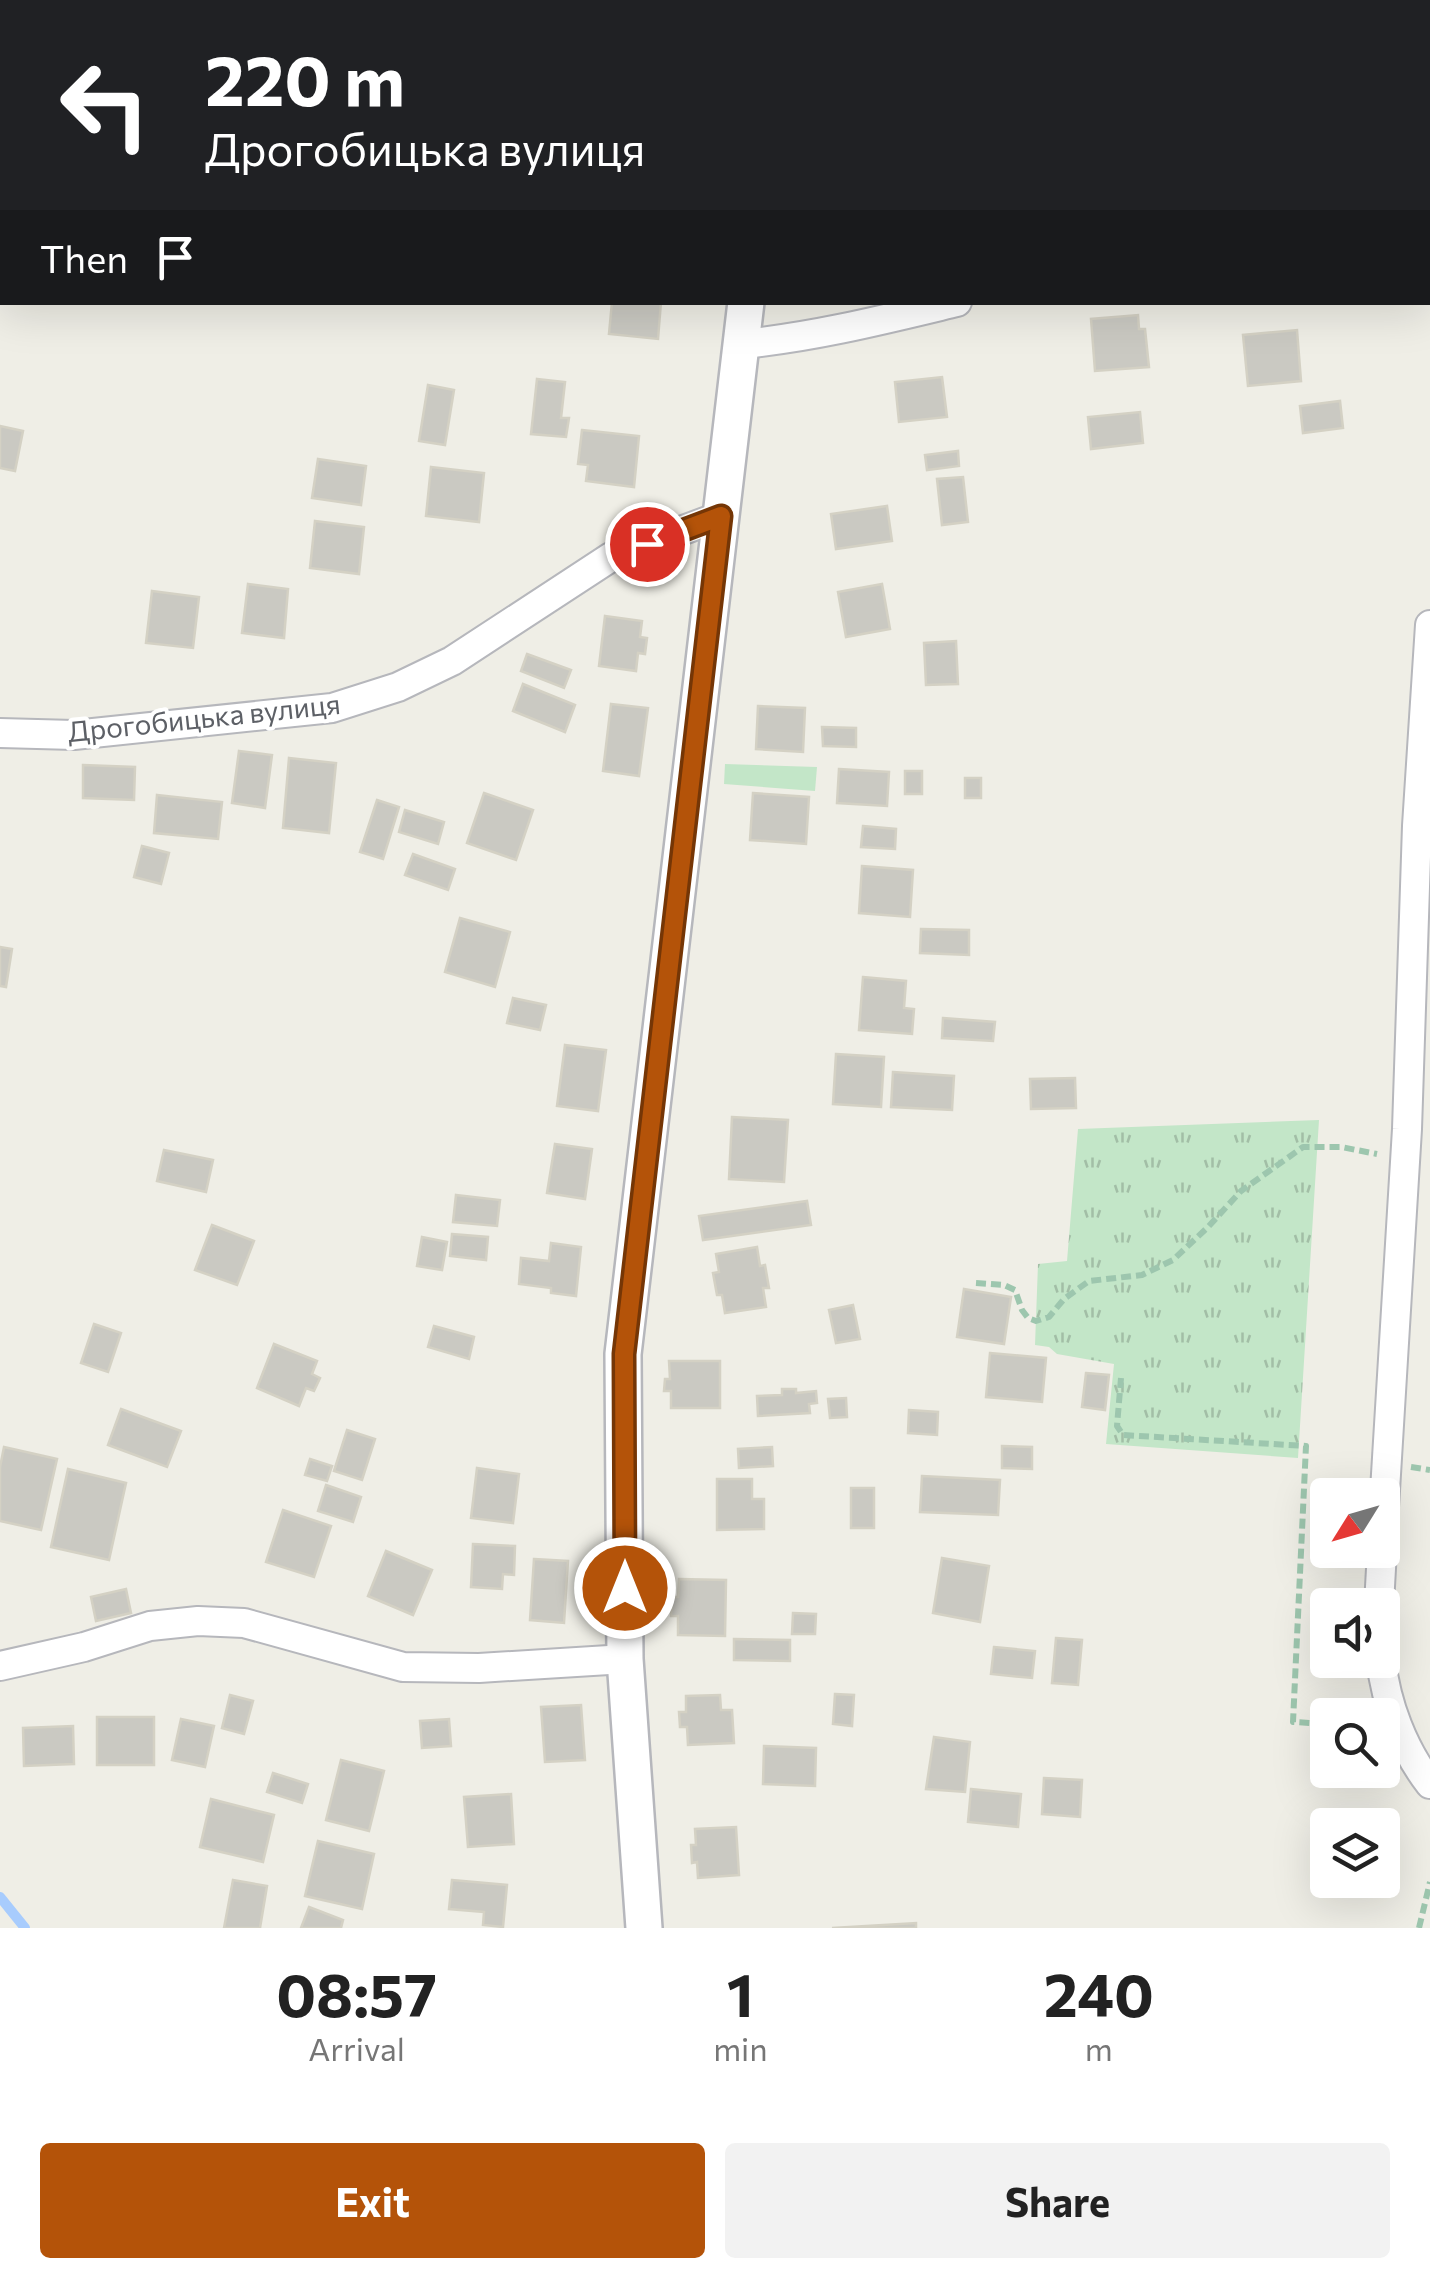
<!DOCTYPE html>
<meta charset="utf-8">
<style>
body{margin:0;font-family:Commissioner,sans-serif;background:#f2f2f2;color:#222;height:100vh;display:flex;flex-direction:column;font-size:38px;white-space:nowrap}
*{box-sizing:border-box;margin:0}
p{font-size:32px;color:#767676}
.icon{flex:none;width:55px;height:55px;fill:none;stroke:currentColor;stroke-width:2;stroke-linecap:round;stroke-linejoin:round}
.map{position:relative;height:1928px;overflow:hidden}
.drawer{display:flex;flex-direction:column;background:#fff;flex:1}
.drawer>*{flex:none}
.hud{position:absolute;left:0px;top:0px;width:1430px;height:305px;box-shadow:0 10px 40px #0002;background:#202124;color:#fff;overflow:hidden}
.needle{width:65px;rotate:233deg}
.fabs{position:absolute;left:1310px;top:1478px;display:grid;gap:20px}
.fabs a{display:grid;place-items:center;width:90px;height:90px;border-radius:10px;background:#fff;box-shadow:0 10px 40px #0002;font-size:50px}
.pin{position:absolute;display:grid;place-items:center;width:85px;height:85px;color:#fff;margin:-42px;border:5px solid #fff;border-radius:50%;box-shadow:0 2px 10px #0007}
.me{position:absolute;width:110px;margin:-55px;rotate:0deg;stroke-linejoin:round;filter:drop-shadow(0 0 8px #0008)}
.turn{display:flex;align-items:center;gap:35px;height:210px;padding:0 40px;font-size:45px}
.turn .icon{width:130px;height:130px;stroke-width:2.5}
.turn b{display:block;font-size:70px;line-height:85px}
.then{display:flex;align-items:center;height:95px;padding:0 40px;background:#0003;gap:20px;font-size:38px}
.eta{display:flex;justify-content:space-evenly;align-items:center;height:170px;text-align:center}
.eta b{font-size:60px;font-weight:700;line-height:70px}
.cta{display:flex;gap:20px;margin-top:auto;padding:20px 40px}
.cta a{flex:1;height:115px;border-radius:10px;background:#b45309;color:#fff;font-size:40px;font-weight:700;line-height:115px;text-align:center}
.cta a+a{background:#f2f2f2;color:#222}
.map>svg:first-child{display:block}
.grass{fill:url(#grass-tufts)}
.garden{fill:#c3e6c8}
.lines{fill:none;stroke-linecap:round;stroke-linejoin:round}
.stream{stroke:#a8ccfd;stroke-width:10}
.building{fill:#cac9c2;stroke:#d4d1c4;stroke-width:2.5}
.minor-casing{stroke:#b6b7bc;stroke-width:32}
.tertiary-casing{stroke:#b6b7bc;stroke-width:40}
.path{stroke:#9dc6ae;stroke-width:6;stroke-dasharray:10 5;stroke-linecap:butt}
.minor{stroke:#fff;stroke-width:28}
.tertiary{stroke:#fff;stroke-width:35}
.route-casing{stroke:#753606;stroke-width:25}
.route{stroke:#b45309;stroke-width:18}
.labels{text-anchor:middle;stroke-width:8;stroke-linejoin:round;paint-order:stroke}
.street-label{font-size:28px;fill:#5d6066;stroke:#fff}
</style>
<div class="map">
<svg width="1430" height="1928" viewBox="0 0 1430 1928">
<defs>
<pattern id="grass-tufts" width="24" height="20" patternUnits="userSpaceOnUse" patternTransform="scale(2.5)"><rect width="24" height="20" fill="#c3e6c8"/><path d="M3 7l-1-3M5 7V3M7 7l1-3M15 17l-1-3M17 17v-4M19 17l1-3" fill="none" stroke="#a2bea6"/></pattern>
</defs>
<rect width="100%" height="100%" fill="#efeee6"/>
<!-- grass -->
<polygon class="grass" points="1319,1120 1298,1458 1106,1444 1114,1364 1057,1354 1049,1347 1035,1345 1038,1264 1067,1261 1078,1129"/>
<!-- garden -->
<polygon class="garden" points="725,764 817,767 815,791 724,784"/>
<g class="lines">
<!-- stream -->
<polyline class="stream" points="0,1897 25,1928"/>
</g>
<!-- building -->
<g class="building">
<polygon points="612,302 661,302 658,339 609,334"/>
<polygon points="1138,315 1139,329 1145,329 1149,367 1095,371 1091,319"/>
<polygon points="1297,330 1301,381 1248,386 1243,335"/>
<polygon points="942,377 947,417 899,422 895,382"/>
<polygon points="537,379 565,382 561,418 569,418 566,437 531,434"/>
<polygon points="428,385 454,390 445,445 419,441"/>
<polygon points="1340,401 1343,428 1303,433 1300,406"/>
<polygon points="1140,412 1143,443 1091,449 1088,417"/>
<polygon points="0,426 23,431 15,471 0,468"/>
<polygon points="582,430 639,436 634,487 586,481 588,465 578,464"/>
<polygon points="958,451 959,466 927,470 925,455"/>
<polygon points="318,459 366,466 361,505 312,498"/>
<polygon points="431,467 484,473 479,522 426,516"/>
<polygon points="963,477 968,522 942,525 937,479"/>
<polygon points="887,506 892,541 836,549 831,514"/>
<polygon points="315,521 364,527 359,574 310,568"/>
<polygon points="248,584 288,589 284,638 242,633"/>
<polygon points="882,584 890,629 846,637 838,592"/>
<polygon points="152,591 199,597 193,648 146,643"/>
<polygon points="605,616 642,621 640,637 647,638 645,654 638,653 636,671 599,666"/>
<polygon points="956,641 958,684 926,685 924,643"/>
<polygon points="527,654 571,670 564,688 521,671"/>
<polygon points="523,684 575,705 565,732 513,711"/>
<polygon points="611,704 648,708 639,776 603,771"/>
<polygon points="758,706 805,708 803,752 756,749"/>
<polygon points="822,727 856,728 856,747 823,746"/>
<polygon points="239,751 272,755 265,808 232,803"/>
<polygon points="289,758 336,763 329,833 283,828"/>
<polygon points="83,765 135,767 134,800 83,798"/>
<polygon points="839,769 889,772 887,806 837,803"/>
<rect x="905" y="771" width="17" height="23"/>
<rect x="965" y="778" width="16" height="20"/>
<polygon points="484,793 533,810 516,860 467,843"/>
<polygon points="753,793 809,797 806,844 750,840"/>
<polygon points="157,795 222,802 218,839 154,833"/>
<polygon points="377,800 399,807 383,859 360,852"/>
<polygon points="405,810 444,822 438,844 399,832"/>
<polygon points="863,826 896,829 895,849 861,847"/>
<polygon points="142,846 169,853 161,884 134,877"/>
<polygon points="413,854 455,869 448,890 405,875"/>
<polygon points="862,866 913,870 910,917 859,913"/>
<polygon points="460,918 510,932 495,987 445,972"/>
<polygon points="921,929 969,930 969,955 920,953"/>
<polygon points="0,947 12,949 6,987 0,986"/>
<polygon points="863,977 906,981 904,1008 914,1009 912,1034 859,1030"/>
<polygon points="513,998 546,1005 540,1030 507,1023"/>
<polygon points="943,1018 995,1022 993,1041 942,1038"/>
<polygon points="565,1045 606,1050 598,1111 557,1106"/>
<polygon points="836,1054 884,1057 881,1107 833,1104"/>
<polygon points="893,1072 954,1076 952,1110 891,1107"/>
<polygon points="1075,1078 1076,1108 1031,1109 1030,1079"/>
<polygon points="732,1117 788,1120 784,1182 729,1179"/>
<polygon points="555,1144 592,1149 585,1199 547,1193"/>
<polygon points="164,1150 213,1160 206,1192 157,1181"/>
<polygon points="456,1195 500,1200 497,1226 453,1222"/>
<polygon points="807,1201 811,1225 703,1240 699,1216"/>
<polygon points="212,1225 254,1241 237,1285 195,1270"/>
<polygon points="452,1234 488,1237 486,1260 450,1256"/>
<polygon points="422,1237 447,1242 442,1270 417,1266"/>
<polygon points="551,1243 581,1247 576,1296 551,1293 551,1288 519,1284 521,1258 549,1261"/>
<polygon points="757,1247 760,1266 765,1265 769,1288 763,1288 766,1307 725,1313 722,1295 717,1295 713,1273 719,1272 716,1254"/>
<polygon points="964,1289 1011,1297 1004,1344 957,1337"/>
<polygon points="853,1305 860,1339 836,1343 829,1310"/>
<polygon points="94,1324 121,1333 108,1372 81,1363"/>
<polygon points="434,1326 474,1337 469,1359 428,1347"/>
<polygon points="274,1344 317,1361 312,1374 320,1378 314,1391 306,1388 299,1406 257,1388"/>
<polygon points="990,1353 1046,1358 1042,1402 986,1397"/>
<polygon points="669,1361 720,1361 720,1408 671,1408 671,1391 664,1391 665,1379 670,1379"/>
<polygon points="1086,1373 1109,1375 1105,1410 1082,1407"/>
<polygon points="782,1389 796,1389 796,1393 816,1391 817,1403 809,1404 810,1413 758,1416 757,1396 782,1395"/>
<polygon points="846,1398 847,1417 830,1418 828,1399"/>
<polygon points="121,1409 181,1431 167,1467 108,1445"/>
<polygon points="909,1410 938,1412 937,1435 908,1433"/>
<polygon points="347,1430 375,1439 362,1480 334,1471"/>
<polygon points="1002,1446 1032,1447 1032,1469 1002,1468"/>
<polygon points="4,1447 57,1459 41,1530 0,1521 0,1467"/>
<polygon points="772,1447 773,1466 739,1468 738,1449"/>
<polygon points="310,1459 332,1466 327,1481 305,1475"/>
<polygon points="477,1468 519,1474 513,1523 471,1518"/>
<polygon points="68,1469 126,1483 109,1560 51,1547"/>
<polygon points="922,1476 1000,1480 998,1515 920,1512"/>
<polygon points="717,1479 752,1479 752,1499 764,1499 764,1529 717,1530"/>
<polygon points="326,1485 361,1497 353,1522 318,1511"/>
<rect x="851" y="1488" width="23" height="40"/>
<polygon points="283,1510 331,1526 314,1577 266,1562"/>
<polygon points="473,1544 515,1546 514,1575 503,1574 502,1589 471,1587"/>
<polygon points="386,1551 432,1570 413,1615 368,1596"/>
<polygon points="942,1558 989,1566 980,1622 933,1613"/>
<polygon points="534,1559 568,1561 564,1623 530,1620"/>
<polygon points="679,1579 726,1580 725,1636 678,1635 678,1616 671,1616 672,1597 678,1597"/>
<polygon points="126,1589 131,1613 96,1621 91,1597"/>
<polygon points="793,1613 816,1614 815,1634 792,1634"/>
<polygon points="1056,1638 1082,1640 1078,1685 1052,1683"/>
<polygon points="734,1639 790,1640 790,1661 734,1660"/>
<polygon points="994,1647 1035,1651 1032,1678 991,1674"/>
<polygon points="835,1694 854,1695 852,1726 833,1724"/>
<polygon points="230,1695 253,1701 244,1734 222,1728"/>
<polygon points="720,1695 721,1710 732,1710 734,1743 688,1745 687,1727 680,1727 679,1712 686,1712 686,1696"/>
<polygon points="581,1705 585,1760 545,1762 541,1707"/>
<rect x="97" y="1717" width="57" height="48"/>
<polygon points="181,1719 214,1726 205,1767 172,1760"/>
<polygon points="449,1719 451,1746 422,1748 420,1721"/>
<polygon points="73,1726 74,1764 24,1766 23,1728"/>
<polygon points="934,1737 970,1742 965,1792 926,1789"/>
<polygon points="764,1746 816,1748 815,1786 763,1784"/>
<polygon points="341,1760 384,1771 369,1831 326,1820"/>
<polygon points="273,1773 308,1784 302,1803 267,1792"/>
<polygon points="1044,1778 1082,1780 1080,1817 1042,1814"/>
<polygon points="971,1789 1021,1794 1018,1827 968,1822"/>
<polygon points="511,1794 514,1844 468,1847 464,1797"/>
<polygon points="211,1799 274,1815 263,1862 200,1847"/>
<polygon points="736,1827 739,1875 698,1878 697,1862 692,1863 691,1845 696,1845 695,1829"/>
<polygon points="318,1841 374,1854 362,1909 305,1896"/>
<polygon points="233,1880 267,1886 260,1928 224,1928"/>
<polygon points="452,1880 507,1885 503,1927 483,1925 484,1912 449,1909"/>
<polygon points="309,1907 343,1920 341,1928 301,1928"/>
<polygon points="916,1923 916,1928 832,1928"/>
</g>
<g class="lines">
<defs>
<g id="minor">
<polyline points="103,0 123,2"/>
<polyline points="1299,0 1300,2"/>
<polyline points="1428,127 1430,127"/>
<polyline points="1428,261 1430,275"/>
<path d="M742,344C815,337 886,319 957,302"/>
<polyline points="0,733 74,735 332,708 398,687 452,661 611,557 721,516"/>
<polyline points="1382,1540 1407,1129 1417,826 1430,625"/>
<polyline points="1379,1605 1382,1550"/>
<path d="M1381,1660C1386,1704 1403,1749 1430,1784"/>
<polyline points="0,1666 84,1647 150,1626 198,1621 244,1623 403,1667 479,1668 625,1659"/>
</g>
<g id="tertiary">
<polyline points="781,2 781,0"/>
<polyline points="644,1928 625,1659 623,1354 746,302"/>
</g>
</defs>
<!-- minor casing -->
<use href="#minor" class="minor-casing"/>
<!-- tertiary casing -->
<use href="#tertiary" class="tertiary-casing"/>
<!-- path -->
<g class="path">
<polyline points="976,1283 1004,1285 1015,1290 1022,1310 1028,1318 1036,1321 1049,1317 1064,1299 1089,1281 1142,1275 1173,1260 1208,1227 1241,1191 1303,1147 1341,1147 1377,1154"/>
<polyline points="1121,1378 1117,1426 1123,1435 1306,1446 1293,1722 1328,1724"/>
<polyline points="1411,1467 1430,1470"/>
<polyline points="1419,1928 1430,1882"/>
</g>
<!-- minor -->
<use href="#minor" class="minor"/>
<!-- tertiary -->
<use href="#tertiary" class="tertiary"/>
</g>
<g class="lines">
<defs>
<polyline id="route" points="625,1588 624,1354 721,516 647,544"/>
</defs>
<!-- route casing -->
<use href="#route" class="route-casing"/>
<!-- route -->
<use href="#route" class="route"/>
</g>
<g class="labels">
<!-- street labels -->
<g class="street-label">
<text transform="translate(204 718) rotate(-6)" y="10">Дрогобицька вулиця</text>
</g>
</g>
</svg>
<div class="fabs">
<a><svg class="needle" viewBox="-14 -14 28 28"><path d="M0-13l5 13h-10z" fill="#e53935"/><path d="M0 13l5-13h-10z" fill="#767676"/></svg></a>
<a><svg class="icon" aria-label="sound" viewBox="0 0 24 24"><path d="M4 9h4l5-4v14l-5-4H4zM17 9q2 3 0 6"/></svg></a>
<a><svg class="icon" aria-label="search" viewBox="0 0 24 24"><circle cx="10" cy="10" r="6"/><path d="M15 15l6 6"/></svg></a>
<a><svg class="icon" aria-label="layers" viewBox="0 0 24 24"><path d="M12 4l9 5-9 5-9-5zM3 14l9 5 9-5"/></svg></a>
</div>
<div class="pin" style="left:647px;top:544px;background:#d93025"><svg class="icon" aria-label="arrive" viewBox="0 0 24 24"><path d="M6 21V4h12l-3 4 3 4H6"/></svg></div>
<svg class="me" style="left:625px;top:1588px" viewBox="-20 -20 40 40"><circle r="17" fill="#b45309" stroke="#fff" stroke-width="3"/><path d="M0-11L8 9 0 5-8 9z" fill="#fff"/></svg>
<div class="hud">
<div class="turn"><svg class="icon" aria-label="left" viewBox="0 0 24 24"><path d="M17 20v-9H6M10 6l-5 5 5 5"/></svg><div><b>220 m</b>Дрогобицька вулиця</div></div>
<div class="then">Then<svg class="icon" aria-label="arrive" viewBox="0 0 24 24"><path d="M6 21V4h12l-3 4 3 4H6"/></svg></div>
</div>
</div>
<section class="drawer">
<div class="eta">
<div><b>08:57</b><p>Arrival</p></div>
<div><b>1</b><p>min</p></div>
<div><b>240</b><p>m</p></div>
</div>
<div class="cta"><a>Exit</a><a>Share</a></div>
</section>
